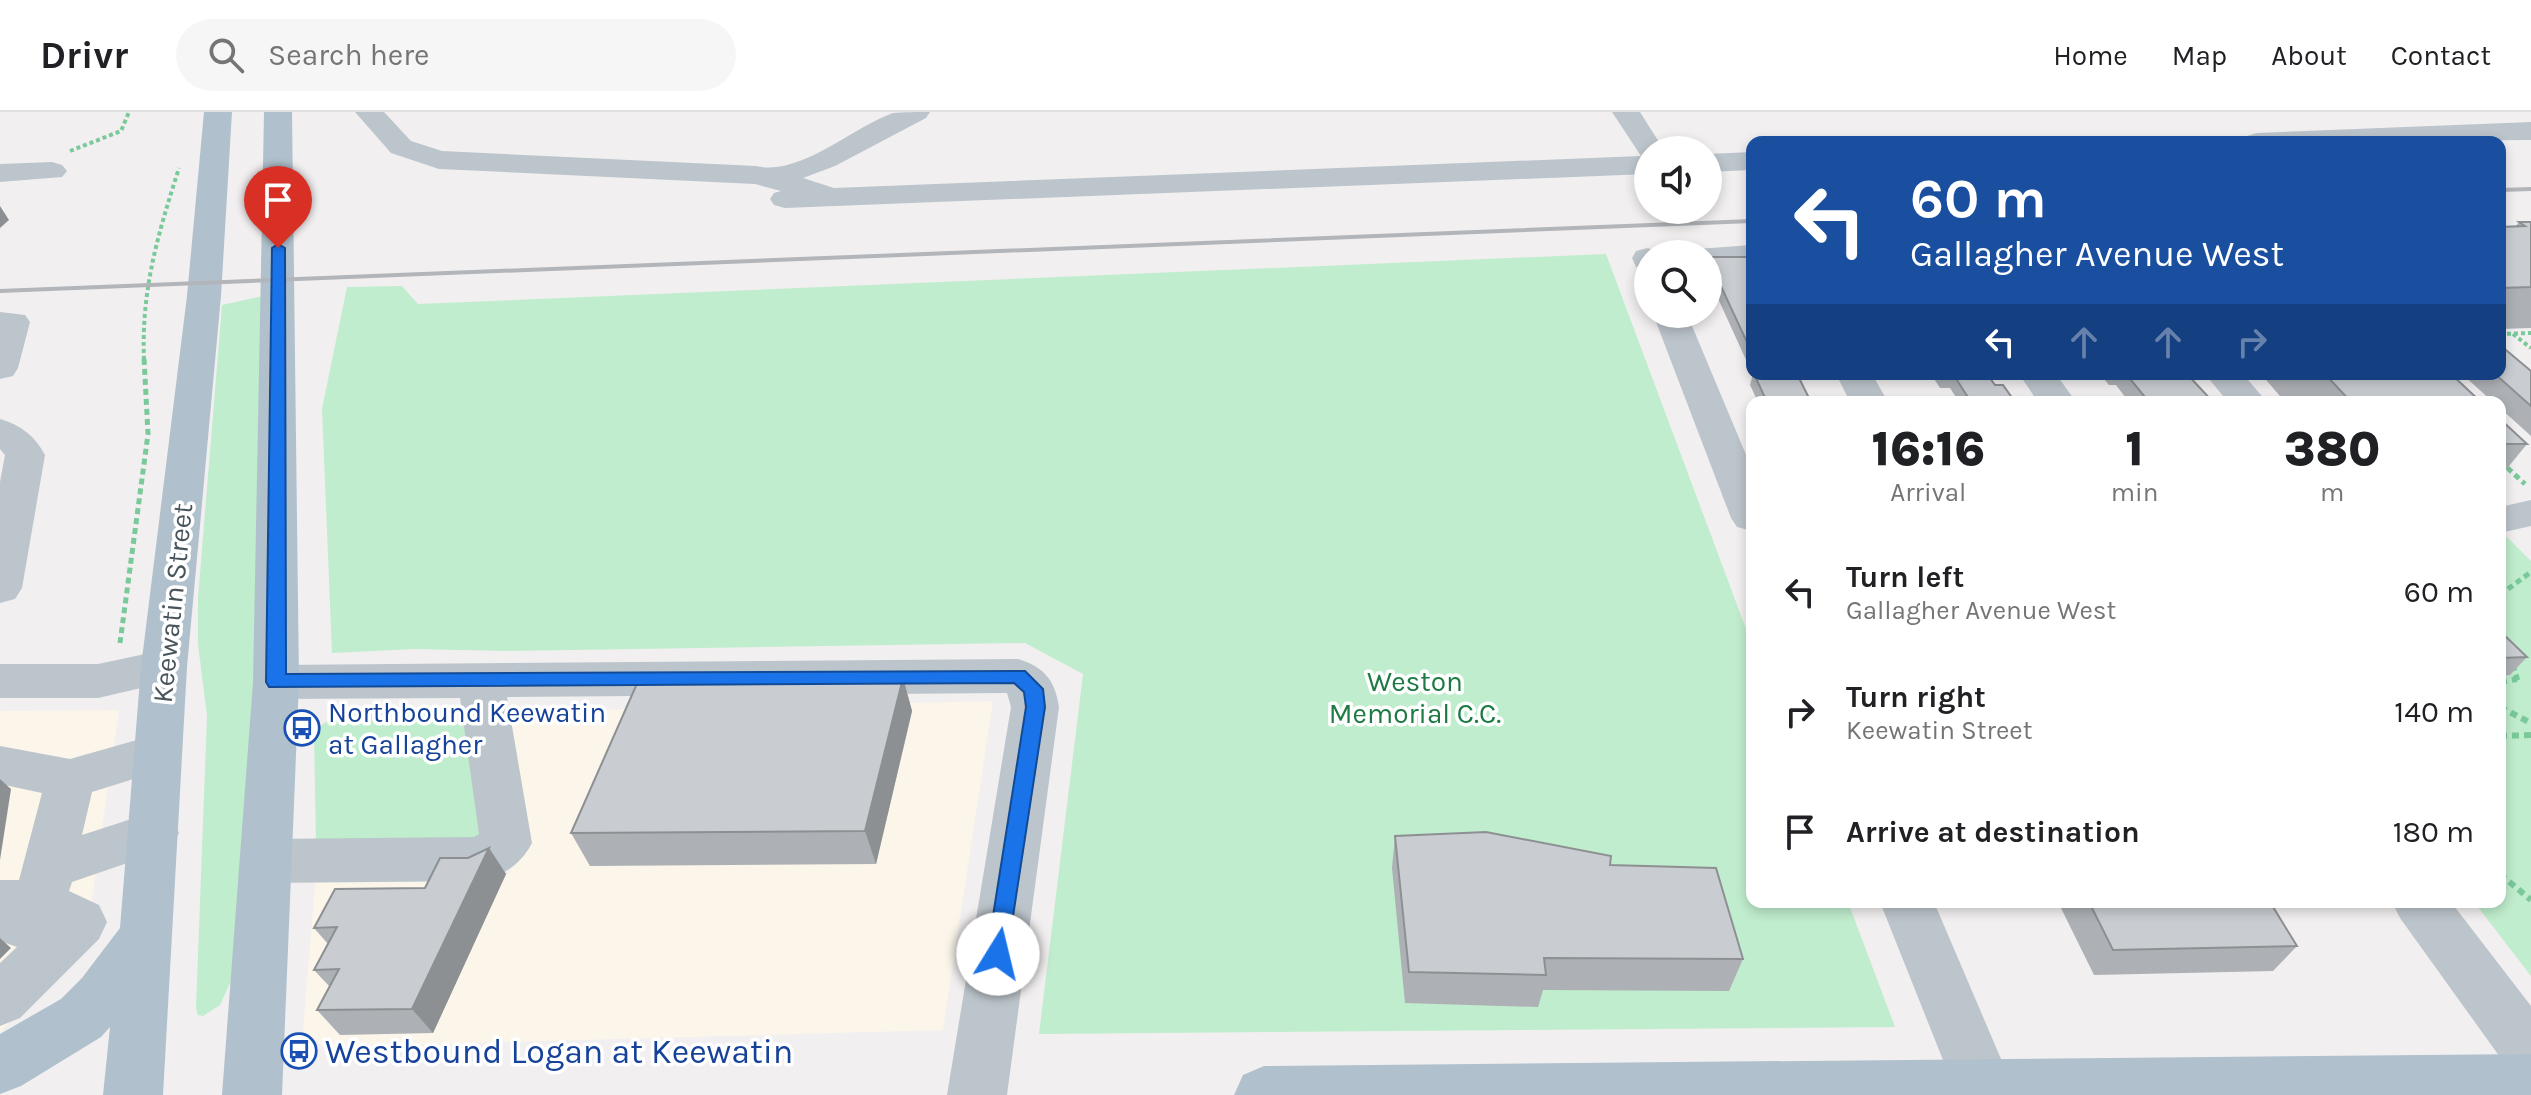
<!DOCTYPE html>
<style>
body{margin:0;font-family:Karla,sans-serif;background:#f6f6f6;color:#202124;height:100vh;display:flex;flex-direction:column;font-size:30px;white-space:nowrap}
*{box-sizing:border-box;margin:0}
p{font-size:26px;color:#757577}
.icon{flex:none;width:44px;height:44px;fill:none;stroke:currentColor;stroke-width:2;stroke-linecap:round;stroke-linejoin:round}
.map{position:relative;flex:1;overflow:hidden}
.details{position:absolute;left:1746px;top:284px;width:760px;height:512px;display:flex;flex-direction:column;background:#fff;border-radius:16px;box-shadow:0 4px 12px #0003}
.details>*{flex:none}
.banner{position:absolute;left:1746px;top:24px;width:760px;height:244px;border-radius:16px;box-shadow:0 4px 12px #0003;background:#1a4fa0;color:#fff;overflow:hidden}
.controls{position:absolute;left:1634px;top:24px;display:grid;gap:16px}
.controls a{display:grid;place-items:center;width:88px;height:88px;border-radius:50%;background:#fff;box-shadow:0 4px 12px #0003;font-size:40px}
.pin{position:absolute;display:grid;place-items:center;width:68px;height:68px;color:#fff;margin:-82px -34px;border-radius:50% 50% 50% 0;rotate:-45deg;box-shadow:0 0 8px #0007}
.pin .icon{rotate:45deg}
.me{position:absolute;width:88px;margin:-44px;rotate:9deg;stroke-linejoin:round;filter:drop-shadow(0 0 6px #0008)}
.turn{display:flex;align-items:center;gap:28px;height:168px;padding:0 32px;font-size:36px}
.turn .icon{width:104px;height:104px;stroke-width:2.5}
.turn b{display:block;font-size:56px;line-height:68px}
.lanes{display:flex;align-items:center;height:76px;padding:0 32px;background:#0003;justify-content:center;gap:40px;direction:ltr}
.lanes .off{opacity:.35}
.eta{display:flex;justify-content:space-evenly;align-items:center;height:136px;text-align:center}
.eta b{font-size:48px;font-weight:800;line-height:56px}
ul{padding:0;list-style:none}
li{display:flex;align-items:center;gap:24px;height:120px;padding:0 32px}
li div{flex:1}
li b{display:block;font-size:30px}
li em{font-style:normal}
header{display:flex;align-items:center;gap:48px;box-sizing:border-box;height:112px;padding:0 40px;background:#fff;border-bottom:2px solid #e0e0e0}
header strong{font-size:38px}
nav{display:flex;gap:44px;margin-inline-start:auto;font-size:28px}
.search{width:560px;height:72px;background:#f6f6f6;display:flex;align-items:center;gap:20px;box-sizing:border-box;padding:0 28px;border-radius:44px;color:#757577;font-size:30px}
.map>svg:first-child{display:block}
.commercial{fill:#fbf5ea}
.green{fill:#c0edcd}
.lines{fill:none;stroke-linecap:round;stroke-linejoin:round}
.path-far2{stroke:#7ac99a;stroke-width:4;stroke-dasharray:4 3;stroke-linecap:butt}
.path-far1{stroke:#7ac99a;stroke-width:5;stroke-dasharray:6 4;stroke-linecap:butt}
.path{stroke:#7ac99a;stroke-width:6;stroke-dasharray:7 5;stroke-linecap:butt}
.minor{fill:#bcc5cb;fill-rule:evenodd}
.major{fill:#b0c1cd;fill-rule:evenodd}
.rail{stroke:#b2b5b9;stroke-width:4}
.wall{fill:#adb0b5}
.shaded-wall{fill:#8d9093}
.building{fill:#c9cdd2;stroke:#8d9093;stroke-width:2}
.route{fill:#1a73e8;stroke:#114b97;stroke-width:2}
.labels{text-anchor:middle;stroke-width:7;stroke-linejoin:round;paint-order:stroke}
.street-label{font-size:28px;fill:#48545c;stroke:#fff}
.park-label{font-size:28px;fill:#1c7a42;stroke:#fff}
.transit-label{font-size:28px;fill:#164399;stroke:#fff;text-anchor:start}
.near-transit-label{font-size:34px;fill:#164399;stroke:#fff;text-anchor:start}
</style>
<header>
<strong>Drivr</strong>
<div class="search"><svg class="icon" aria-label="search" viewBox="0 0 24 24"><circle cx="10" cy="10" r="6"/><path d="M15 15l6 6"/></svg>Search here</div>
<nav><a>Home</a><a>Map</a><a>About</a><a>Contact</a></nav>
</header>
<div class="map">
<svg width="2531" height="983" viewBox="0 0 2531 983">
<rect width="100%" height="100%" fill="#f2eff0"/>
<!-- commercial -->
<g class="commercial">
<polygon points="993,589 943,918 323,935 303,918 316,762 509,762 521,738 506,600"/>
<polygon points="119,598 87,821 0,921 0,599"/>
</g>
<!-- green -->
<g class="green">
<polygon points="1606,142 1752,533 1752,790 1848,790 1895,915 1039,922 1083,562 1025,531 506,539 414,537 332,541 322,297 347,175 402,174 418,192"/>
<polygon points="263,184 256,547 242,845 220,893 203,904 198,903 196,896 207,604 198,532 198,486 222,193"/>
<polygon points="2501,419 2531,449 2531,864 2474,790 2500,790"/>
<polygon points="343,597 471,597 486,719 475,731 316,733 314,619"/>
</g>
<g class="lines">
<!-- path-far2 -->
<g class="path-far2">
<polyline points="70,39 121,19 129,0"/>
<polyline points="2500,222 2531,221"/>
<polyline points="2513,222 2531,236"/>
<path d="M144,248C141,178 158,122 179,56"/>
</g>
<!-- path-far1 -->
<g class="path-far1">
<polyline points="2500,349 2525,372"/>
<polyline points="2500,483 2531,460"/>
<polyline points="120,531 148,322 144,246"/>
<polyline points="2513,553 2518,569"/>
</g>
<!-- path -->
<g class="path">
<polyline points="2500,570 2517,567"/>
<polyline points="2500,595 2531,611"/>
<polyline points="2500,624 2531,623"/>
<polyline points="2500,762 2531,788"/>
</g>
<!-- minor -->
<g class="minor">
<path d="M355,0H384L411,29L442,39L756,54C799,65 853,15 893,1C903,0 919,0 930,0L926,6L835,54L803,66L834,76L1641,44L1612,0H1640L1664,38H1648V62L785,96L774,93L770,87L774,81L781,79L755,72L439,57L391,41Z"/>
<polygon points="2531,10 2531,28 2243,30 2247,24 2257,21"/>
<polygon points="1752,40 1752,58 1708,60 1708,42"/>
<polygon points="52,50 62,53 67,59 62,65 0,70 0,52"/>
<polygon points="1752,133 1752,153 1708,154 1708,142 1693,142 1697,137"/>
<polygon points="1648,136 1662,142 1648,142 1648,158 1636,155 1632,146 1636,139"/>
<polygon points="0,200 25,203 30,210 18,256 13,264 0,267"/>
<polygon points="1653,202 1687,202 1752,357 1752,419 1737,415 1731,406"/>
<polygon points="1836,262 1872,262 1888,290 1850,290"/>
<polygon points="2019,262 2056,262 2076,290 2038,290"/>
<polygon points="2205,262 2243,262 2267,290 2228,290"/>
<path d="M0,307C21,313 35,324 45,343L22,476L15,487L0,491V370L5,343L0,337Z"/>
<polygon points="2531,388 2531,414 2500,421 2500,395"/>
<polygon points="164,538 180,543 187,555 180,567 98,586 0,586 0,552 98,552"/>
<path d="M1018,547C1044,555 1055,568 1059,595L1007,983H947L1011,595L1007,581L507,585L532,731C521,752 506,761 484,769L266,771L247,764L240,749L247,734L266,727L474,725L479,722L460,586L276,587L260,582L253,570L260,558L276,553Z"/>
<polygon points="158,622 175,628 182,641 175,654 92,680 82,723 153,700 171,706 179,721 171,736 72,770 69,779 99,793 107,810 99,827 20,906 0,914 0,851 17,835 0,829 0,768 19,768 42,681 0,672 0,634 70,647"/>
<polygon points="1880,790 1934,790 2013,975 2009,983 1957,983"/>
<polygon points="2392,790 2451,790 2531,894 2531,967 2510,959 2400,806"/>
</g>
<!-- major -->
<g class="major">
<polygon points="204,0 232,0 221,184 187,555 163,983 103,983 110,915 101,925 21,974 0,982 0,922 61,887 82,866 120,816 141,555 187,184"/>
<polygon points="264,0 292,0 299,570 282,983 222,983 253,570"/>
<polygon points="2531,942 2531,983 1234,983 1243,963 1264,954"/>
</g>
<!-- rail -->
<g class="rail">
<polyline points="2500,78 2531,77"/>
<polyline points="0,179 1752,109"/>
</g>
</g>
<!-- wall -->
<g class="wall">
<polygon points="2519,110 2531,110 2531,216 2500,217 2500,115 2516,114"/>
<polygon points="1708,145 1752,147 1752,261 1716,182 1710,182 1708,177"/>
<polygon points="2531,259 2531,324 2500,296 2500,290 2493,290 2462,262 2500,262"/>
<polygon points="1753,262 1797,262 1811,290 1758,290 1750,273"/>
<polygon points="1931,262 1987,262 1995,273 2015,290 1959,290 1950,276 1940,276"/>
<polygon points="2100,262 2173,262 2213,290 2129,290 2116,273 2109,273"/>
<polygon points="2261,262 2451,262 2481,290 2285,290"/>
<polygon points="2500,307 2527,332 2500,365"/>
<polygon points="2500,519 2527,545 2510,563 2500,564"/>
<polygon points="903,566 912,599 876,752 590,754 571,721"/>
<polygon points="1395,724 1610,753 1743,847 1729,879 1543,878 1538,895 1405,891 1392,756"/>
<polygon points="489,736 506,762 433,921 340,923 317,898 330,875 314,858 328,832 314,816 425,776 468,746"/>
<polygon points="2058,790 2270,790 2297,834 2273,859 2094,863"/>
</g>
<!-- shaded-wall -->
<g class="shaded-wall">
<polygon points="0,94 9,108 0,116"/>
<polygon points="903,566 912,599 876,752 865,719"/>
<polygon points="0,667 11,677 0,748"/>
<polygon points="489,736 506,762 433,921 412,897"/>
<polygon points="0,826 11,836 0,847"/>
</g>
<!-- building -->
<g class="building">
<polygon points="2519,110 2531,110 2531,175 2500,176 2500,115 2525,114"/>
<polygon points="1708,145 1751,145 1752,147 1752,241 1719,170 1713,170 1708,159"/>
<polygon points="2500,233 2531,259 2531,294 2495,262 2500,262"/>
<polygon points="1754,262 1797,262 1811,290 1767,290"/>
<polygon points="1942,262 1987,262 1995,273 2003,273 2015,290 1971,290 1955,265 1944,265"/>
<polygon points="2126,262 2188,263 2213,290 2149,290"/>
<polygon points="2325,262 2451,262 2481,290 2351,290"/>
<polygon points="2500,307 2527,332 2500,332"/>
<polygon points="2500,519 2527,545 2500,546"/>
<polygon points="903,566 865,719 571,721 639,567"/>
<polygon points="1486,720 1611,744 1610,753 1716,756 1743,847 1544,846 1546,863 1409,860 1395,724"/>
<polygon points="489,736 412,897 317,898 339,857 314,858 337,815 314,816 335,777 425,776 440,746 468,746"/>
<polygon points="2089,790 2270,790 2297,834 2113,838"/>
</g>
<!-- route -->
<polygon class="route" points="278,132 285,136 286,562 1025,559 1043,577 1045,595 1006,850 998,852 990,850 987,842 1026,595 1024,580 1014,571 269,575 266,570 272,136"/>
<!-- icons -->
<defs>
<symbol id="bus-ring" viewBox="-11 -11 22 22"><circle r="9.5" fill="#fff" stroke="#1a4fb4" stroke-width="1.5"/><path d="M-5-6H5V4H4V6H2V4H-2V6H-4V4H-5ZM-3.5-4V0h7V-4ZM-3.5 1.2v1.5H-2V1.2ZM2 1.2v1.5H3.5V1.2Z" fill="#1a4fb4"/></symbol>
</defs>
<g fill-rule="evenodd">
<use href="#bus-ring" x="282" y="596" width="40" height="40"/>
<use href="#bus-ring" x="279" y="919" width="40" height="40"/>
</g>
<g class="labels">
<!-- street labels -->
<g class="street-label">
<text transform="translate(172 491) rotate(-84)" y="10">Keewatin Street</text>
</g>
<!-- park labels -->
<g class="park-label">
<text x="1415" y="579">Weston<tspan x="1415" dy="32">Memorial C.C.</tspan></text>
</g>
<!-- transit labels -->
<g class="transit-label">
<text x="328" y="610">Northbound Keewatin<tspan x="328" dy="32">at Gallagher</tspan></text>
</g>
<!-- near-transit labels -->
<g class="near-transit-label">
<text x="325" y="951">Westbound Logan at Keewatin</text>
</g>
</g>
</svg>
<div class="controls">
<a><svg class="icon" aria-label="sound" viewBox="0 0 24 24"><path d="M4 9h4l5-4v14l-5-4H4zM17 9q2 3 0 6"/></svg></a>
<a><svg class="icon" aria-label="search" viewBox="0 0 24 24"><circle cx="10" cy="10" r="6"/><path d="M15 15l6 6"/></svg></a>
</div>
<div class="pin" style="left:278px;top:136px;background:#d93025"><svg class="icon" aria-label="arrive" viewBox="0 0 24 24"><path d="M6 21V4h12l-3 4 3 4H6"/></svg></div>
<svg class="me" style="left:998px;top:842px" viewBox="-20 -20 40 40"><circle r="19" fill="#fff"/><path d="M0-13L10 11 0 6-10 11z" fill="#1a73e8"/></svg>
<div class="banner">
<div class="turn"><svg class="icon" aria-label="left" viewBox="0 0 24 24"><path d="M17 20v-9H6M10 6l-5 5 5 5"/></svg><div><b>60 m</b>Gallagher Avenue West</div></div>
<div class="lanes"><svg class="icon" aria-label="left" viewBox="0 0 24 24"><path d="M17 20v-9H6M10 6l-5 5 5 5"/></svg><svg class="icon off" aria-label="ahead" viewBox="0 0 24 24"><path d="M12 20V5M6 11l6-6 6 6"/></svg><svg class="icon off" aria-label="ahead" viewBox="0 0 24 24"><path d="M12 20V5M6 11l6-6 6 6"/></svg><svg class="icon off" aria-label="right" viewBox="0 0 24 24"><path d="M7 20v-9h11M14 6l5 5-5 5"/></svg></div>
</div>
<section class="details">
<div class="eta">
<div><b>16:16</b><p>Arrival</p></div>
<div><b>1</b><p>min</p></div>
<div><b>380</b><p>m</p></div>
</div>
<ul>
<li><svg class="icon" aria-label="left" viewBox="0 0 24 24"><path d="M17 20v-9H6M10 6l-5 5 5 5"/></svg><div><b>Turn left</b><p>Gallagher Avenue West</p></div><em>60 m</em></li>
<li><svg class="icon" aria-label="right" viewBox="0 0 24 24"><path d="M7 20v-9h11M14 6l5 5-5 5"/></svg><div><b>Turn right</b><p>Keewatin Street</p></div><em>140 m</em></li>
<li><svg class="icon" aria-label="arrive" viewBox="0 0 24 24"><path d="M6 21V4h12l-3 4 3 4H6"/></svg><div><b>Arrive at destination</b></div><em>180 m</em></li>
</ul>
</section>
</div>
